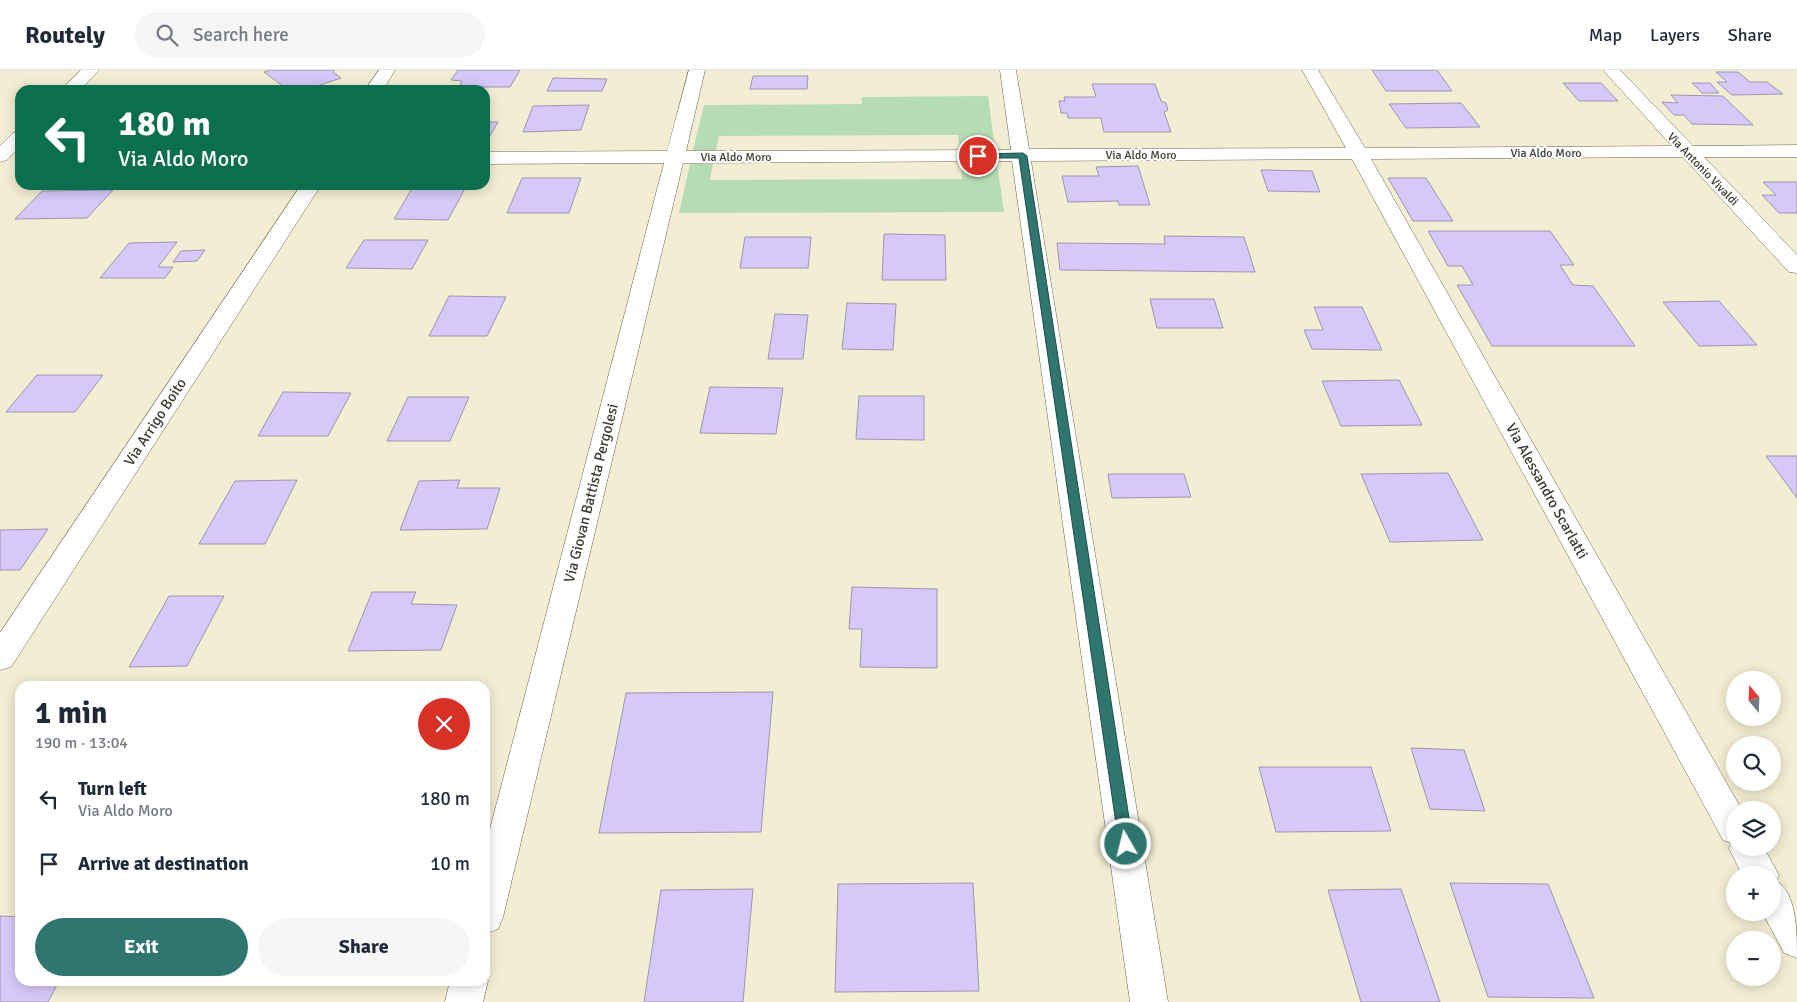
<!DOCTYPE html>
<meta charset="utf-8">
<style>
body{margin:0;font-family:Signika,sans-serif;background:#f6f6f7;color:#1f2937;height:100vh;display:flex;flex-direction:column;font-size:19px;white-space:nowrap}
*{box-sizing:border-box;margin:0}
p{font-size:16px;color:#747a83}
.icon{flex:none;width:28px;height:28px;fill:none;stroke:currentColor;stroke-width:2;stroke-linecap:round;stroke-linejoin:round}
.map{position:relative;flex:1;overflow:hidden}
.sheet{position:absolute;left:15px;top:611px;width:475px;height:305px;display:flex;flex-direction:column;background:#fff;border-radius:15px;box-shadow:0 2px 12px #0003}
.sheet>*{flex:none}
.top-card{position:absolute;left:15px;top:15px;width:475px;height:105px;border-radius:15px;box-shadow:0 2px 12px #0003;background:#0b6e4f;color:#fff;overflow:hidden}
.needle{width:32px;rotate:341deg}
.tools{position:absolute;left:1726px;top:601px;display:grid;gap:10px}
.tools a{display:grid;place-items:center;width:55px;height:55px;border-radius:50%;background:#fff;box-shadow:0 2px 12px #0003;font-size:25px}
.pin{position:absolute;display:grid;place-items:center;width:42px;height:42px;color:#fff;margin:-21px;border:2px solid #fff;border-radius:50%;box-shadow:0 1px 5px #0007}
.me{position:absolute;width:55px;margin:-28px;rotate:352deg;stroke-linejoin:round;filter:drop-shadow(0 0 4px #0008)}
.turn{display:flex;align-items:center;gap:18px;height:105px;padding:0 20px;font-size:22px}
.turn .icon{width:65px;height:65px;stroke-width:2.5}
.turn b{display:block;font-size:35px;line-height:42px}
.round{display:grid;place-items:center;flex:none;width:52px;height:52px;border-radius:26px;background:#f6f6f7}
.overview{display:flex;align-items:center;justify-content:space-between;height:85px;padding:0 20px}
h1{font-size:30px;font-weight:800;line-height:38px}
.action{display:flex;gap:10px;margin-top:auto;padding:10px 20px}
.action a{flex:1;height:58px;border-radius:30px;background:#2e766f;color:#fff;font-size:20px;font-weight:800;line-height:58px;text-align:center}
.action a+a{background:#f6f6f7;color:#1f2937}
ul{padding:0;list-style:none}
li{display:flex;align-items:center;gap:15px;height:65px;padding:0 20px}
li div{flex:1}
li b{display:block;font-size:19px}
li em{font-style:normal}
header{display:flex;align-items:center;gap:30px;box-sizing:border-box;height:70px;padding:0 25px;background:#fff;border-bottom:1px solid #e0e1e3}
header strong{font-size:24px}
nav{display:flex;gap:28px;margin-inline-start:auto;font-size:18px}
.search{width:350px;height:45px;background:#f6f6f7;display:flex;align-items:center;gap:12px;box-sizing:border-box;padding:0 18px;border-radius:28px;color:#747a83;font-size:19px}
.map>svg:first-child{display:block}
.green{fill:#b6dcb5}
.building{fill:#d5c9f9;stroke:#9c97af}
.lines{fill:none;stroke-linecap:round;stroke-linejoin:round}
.street-casing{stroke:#6c664f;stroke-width:1}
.street{fill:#fff;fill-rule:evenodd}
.route{fill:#2e766f;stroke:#1e4d48}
.labels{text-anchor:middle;stroke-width:4;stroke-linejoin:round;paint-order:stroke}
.far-street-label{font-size:12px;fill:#3b392f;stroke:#fff}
.street-label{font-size:15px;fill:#3b392f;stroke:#fff}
</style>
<header>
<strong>Routely</strong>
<div class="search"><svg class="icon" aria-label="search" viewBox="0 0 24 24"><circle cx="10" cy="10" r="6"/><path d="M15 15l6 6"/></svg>Search here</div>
<nav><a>Map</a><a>Layers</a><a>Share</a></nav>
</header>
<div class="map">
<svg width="1797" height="932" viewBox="0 0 1797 932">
<rect width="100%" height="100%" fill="#f3edd3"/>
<!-- green -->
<g class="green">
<polygon points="988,26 995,79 960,79 958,65 719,66 716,80 693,80 704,35 862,34 862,27"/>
<polygon points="690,94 713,94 710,110 962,109 961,94 997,94 1004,142 679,143"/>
</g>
<!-- building -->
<g class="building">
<polygon points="270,0 335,0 333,2 341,8 305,20 288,20 264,2"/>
<polygon points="458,0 520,0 510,17 459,17 462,11 451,10"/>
<polygon points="1372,0 1437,0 1452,21 1386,21"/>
<polygon points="1716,2 1738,2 1750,12 1767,12 1783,24 1732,25 1717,12 1727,12"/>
<polygon points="753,6 808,6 807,19 750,19"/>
<polygon points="553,8 607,9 602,21 547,21"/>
<polygon points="1563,13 1601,13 1618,31 1579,31"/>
<polygon points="1692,13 1710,13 1719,23 1702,23"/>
<polygon points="1092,14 1155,14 1161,31 1166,33 1168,40 1164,42 1171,62 1104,62 1101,48 1068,48 1067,43 1061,43 1059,31 1065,31 1064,27 1096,27"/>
<polygon points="1671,25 1723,26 1753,55 1692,54 1684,45 1674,45 1662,32 1678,33"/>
<polygon points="1461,33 1480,57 1406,58 1389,34"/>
<polygon points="589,35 581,60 523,62 533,36"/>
<polygon points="485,52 498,52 487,71 485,71"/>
<polygon points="1138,96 1150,135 1119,135 1118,131 1068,132 1062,106 1099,106 1096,97"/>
<polygon points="1261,100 1312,101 1320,122 1268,121"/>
<polygon points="522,108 581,108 569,143 507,143"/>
<polygon points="1388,108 1426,108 1453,151 1413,151"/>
<polygon points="1763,112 1797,112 1797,143 1779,143 1762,125 1776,125"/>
<polygon points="414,115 467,115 448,150 394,149"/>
<polygon points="113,120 87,148 15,149 42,121"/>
<polygon points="1428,161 1550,161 1574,195 1560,195 1573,215 1593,216 1635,276 1492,276 1457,215 1473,215 1462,196 1448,196"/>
<polygon points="884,164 945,165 946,210 882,210"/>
<polygon points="1164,166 1244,167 1255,202 1060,200 1057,173 1165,174"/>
<polygon points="745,167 811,167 808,198 740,198"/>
<polygon points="364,170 428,170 412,199 346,198"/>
<polygon points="177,172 158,197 173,197 165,208 100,208 129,173"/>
<polygon points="205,180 197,191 173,192 181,181"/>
<polygon points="449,226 506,227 487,266 429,266"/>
<polygon points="1150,229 1214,229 1223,258 1157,258"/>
<polygon points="1719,231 1757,275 1699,276 1663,232"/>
<polygon points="847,233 896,234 893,280 842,279"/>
<polygon points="1314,237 1362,237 1382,280 1312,279 1304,260 1323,260"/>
<polygon points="775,244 808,245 803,289 768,289"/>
<polygon points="37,305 103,305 75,342 6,342"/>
<polygon points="1399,310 1422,355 1341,356 1322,311"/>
<polygon points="710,317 783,318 776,364 700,363"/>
<polygon points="283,322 351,323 328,366 258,366"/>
<polygon points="859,326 924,326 924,370 856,369"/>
<polygon points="408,327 469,327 450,371 387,371"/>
<polygon points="1766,386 1797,386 1797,428"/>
<polygon points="1448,403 1483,470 1390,472 1361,404"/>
<polygon points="1108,404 1184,404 1191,427 1112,428"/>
<polygon points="297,410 265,474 199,474 235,411"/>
<polygon points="460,410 457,418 500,418 487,459 400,460 419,411"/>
<polygon points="48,459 20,500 0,500 0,460"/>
<polygon points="852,517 937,519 937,598 860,597 862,559 849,559"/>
<polygon points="372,522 416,522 411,534 457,535 441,580 348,581"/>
<polygon points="169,526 224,526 187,596 129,597"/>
<polygon points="773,622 761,762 599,763 626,623"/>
<polygon points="1411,678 1464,680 1485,741 1430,739"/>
<polygon points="1259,697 1371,697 1391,761 1276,762"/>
<polygon points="973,813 979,921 835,922 838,814"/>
<polygon points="1450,813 1548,814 1594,928 1488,927"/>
<polygon points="753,819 743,932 644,932 661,820"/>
<polygon points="1401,819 1440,932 1361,932 1328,820"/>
<polygon points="0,846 20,847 20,911 59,911 48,932 0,932"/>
</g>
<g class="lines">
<defs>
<g id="street">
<polygon points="81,0 99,0 80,20 61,20"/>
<polygon points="379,0 395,0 383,20 365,20"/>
<path d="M689,0H705L686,81L1011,80L1000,0H1016L1029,79L1346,78L1302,0H1318L1365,78L1672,76L1603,0H1620L1693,76L1797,75V87H1704L1797,185V203L1789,202L1683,87L1371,89L1742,740H1735V778H1764L1779,805L1776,811C1797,822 1797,863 1797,888L1784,883L1762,842H1772V805H1742L1729,778L1731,773L1723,770L1352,89L1031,91L1168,932H1130L1012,91L683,93L503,847L498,859L485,864V778L664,93L485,94V82L667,81Z"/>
<polygon points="20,61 20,77 7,90 0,92 0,76 13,63"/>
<polygon points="301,115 321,115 11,597 0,600 0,563"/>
<polygon points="485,904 488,911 483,932 445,932 450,911 485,911"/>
</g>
</defs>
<!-- street casing -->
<use href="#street" class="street-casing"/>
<!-- street -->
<use href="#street" class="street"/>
</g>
<!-- route -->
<polygon class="route" points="1023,83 1027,86 1133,774 1131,779 1126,781 1121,779 1119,774 1019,88 978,88 974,86 978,84"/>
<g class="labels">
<!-- far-street labels -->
<g class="far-street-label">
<text x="1546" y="87">Via Aldo Moro</text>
<text x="1141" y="89">Via Aldo Moro</text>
<text x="736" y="91">Via Aldo Moro</text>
<text transform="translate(1703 99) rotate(46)" y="4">Via Antonio Vivaldi</text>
</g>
<!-- street labels -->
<g class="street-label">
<text transform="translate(155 352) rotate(-57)" y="5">Via Arrigo Boito</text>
<text transform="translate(1547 421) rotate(61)" y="5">Via Alessandro Scarlatti</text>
<text transform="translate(591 423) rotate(-76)" y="5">Via Giovan Battista Pergolesi</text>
</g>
</g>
</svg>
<div class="tools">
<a><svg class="needle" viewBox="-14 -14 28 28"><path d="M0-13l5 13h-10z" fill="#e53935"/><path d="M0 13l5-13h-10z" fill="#747a83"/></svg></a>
<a><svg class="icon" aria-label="search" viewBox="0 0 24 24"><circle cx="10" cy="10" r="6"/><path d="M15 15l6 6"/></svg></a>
<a><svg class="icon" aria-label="layers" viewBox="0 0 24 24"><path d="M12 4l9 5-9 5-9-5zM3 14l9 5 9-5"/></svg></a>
<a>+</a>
<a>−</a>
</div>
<div class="pin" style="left:978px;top:86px;background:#d93025"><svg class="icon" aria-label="arrive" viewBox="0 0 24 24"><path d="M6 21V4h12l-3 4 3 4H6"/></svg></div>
<svg class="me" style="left:1126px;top:774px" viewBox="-20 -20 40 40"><circle r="17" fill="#2e766f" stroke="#fff" stroke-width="3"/><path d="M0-11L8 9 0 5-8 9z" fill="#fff"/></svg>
<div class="top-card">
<div class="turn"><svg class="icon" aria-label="left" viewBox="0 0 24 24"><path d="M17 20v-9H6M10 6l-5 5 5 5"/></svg><div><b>180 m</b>Via Aldo Moro</div></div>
</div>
<section class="sheet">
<div class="overview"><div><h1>1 min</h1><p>190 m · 13:04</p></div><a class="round" style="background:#d93025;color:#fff"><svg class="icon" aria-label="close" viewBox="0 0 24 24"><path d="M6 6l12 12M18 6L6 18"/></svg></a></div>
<ul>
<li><svg class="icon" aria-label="left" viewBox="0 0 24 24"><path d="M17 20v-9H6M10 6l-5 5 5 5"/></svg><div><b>Turn left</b><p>Via Aldo Moro</p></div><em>180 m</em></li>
<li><svg class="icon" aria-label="arrive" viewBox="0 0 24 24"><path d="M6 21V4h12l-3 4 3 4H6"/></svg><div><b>Arrive at destination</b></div><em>10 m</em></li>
</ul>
<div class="action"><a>Exit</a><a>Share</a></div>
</section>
</div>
